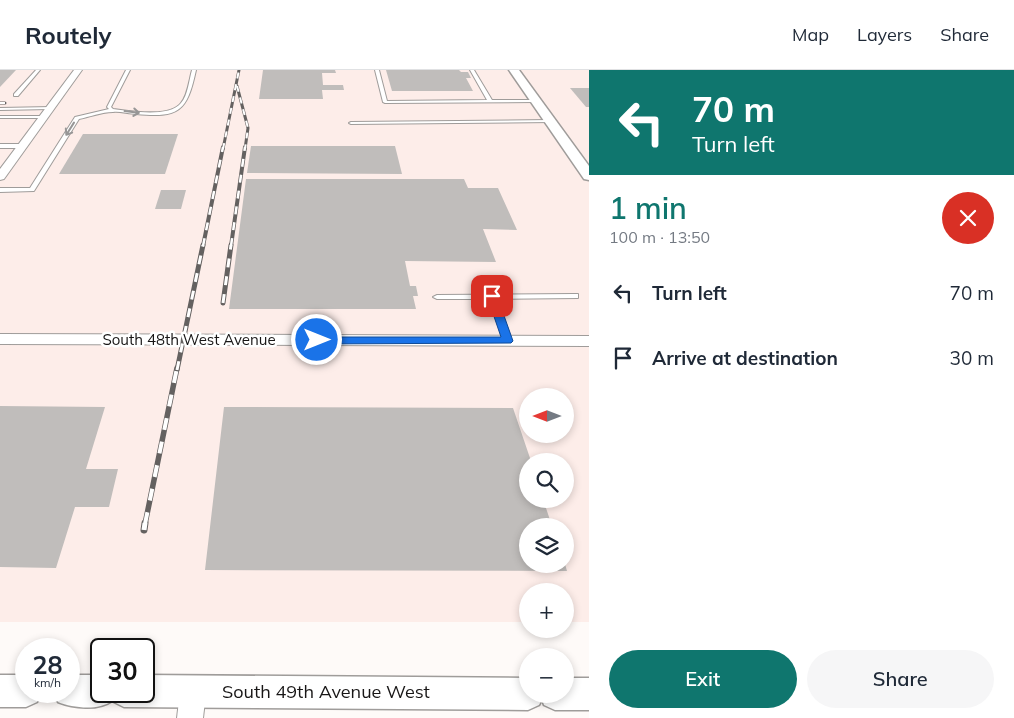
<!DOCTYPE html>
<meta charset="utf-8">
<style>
body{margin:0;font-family:Mulish,sans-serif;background:#f6f6f7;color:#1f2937;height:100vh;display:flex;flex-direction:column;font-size:19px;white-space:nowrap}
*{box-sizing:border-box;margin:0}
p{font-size:16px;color:#747a83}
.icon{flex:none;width:28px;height:28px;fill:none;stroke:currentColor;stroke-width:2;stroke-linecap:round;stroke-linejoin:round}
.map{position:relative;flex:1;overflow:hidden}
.drawer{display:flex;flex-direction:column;background:#fff;width:425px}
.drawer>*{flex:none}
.guide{background:#0f766e;color:#fff;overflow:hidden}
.needle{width:32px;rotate:270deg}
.controls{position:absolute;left:519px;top:318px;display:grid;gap:10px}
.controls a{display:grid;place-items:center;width:55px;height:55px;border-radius:50%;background:#fff;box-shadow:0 2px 8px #0003;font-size:25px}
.speed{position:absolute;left:15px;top:568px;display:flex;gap:10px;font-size:25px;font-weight:700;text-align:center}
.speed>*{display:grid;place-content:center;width:65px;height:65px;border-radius:50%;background:#fff;box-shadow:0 2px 8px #0003;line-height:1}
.speed small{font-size:12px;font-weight:400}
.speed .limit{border:2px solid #111;border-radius:8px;background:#fff;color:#111}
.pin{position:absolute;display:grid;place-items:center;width:42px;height:42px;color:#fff;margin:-21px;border-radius:10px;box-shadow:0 2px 8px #0006}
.me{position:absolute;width:55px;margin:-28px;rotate:90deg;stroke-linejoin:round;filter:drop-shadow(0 0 4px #0008)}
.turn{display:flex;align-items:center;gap:18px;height:105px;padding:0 20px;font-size:22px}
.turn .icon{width:65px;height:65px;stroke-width:2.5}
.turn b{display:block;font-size:35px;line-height:42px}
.round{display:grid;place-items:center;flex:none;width:52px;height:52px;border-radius:26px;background:#f6f6f7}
.head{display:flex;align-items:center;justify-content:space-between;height:85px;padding:0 20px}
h1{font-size:30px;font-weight:600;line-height:38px;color:#0f766e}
.cta{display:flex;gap:10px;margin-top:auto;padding:10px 20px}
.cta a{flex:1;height:58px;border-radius:30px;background:#0f766e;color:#fff;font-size:20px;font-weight:600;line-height:58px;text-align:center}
.cta a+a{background:#f6f6f7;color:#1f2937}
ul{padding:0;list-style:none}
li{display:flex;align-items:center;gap:15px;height:65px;padding:0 20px}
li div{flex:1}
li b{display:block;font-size:19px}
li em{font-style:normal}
header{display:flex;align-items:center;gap:30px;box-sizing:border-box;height:70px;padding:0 25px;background:#fff;border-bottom:1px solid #e0e1e3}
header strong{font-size:24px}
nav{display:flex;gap:28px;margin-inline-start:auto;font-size:18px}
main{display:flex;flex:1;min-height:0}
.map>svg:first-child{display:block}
.industrial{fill:#fdede9;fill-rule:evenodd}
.building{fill:#c0bdbb}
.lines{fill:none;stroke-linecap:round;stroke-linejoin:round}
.service-casing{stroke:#9f9c9a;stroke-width:2}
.minor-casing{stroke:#9f9c9a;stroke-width:2}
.tertiary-casing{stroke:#9f9c9a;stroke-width:3}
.service{fill:#fff;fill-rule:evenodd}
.minor{fill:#fff;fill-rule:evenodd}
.tertiary{fill:#fff;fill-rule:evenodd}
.rail-far4-casing{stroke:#646160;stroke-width:3}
.rail-far3-casing{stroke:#646160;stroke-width:4}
.rail-far2-casing{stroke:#646160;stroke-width:5}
.rail-far1-casing{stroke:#646160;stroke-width:5.5}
.rail-casing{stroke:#646160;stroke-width:7}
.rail-far4{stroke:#fff;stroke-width:2;stroke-dasharray:6;stroke-linecap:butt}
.rail-far3{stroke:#fff;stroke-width:2.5;stroke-dasharray:8;stroke-linecap:butt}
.rail-far2{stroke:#fff;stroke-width:3;stroke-dasharray:9;stroke-linecap:butt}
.rail-far1{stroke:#fff;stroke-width:4;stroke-dasharray:12;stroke-linecap:butt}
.rail{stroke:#fff;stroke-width:5;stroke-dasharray:15;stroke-linecap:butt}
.oneway{stroke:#979696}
.route{fill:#1a73e8;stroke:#114b97}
.labels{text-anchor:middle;stroke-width:5;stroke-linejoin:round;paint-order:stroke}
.street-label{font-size:15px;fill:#181616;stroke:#fff}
.near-street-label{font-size:18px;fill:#181616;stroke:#fff}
</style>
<header>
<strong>Routely</strong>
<nav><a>Map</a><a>Layers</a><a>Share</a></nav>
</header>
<main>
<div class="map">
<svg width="589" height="648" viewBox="0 0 589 648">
<rect width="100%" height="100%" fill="#fefaf8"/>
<!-- industrial -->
<path class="industrial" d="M0,0H589V552H565V521H528L527,552H0ZM528,326H565V364H528ZM528,391H565V429H528ZM528,456H565V494H528Z"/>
<!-- building -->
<g class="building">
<polygon points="0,0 16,0 0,17"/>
<polygon points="263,0 335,0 336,3 322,3 323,15 343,15 344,20 322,20 323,29 259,29"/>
<polygon points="386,0 459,0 461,2 468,2 471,8 466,8 473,21 392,21"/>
<polygon points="570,18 589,18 589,37 586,37"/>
<polygon points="83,64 178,64 165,104 59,104"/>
<polygon points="251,76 395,76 402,104 247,103"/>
<polygon points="246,109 464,109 468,118 498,118 517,160 483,159 496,192 405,191 410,216 416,216 418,226 413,226 416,239 229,239"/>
<polygon points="161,120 186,120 181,139 155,139"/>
<polygon points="0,336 105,337 86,399 118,399 109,437 75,437 56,498 0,497"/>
<polygon points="224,337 513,338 531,391 528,391 528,429 543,429 552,456 528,456 528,494 565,494 567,501 205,500"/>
</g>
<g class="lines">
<defs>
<g id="service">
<polygon points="36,0 40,0 18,26 14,26 14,24"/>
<path d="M126,0H130L111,37L113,39C130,41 169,48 181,33C188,25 189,10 192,0H196C187,42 179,48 136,44C128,44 120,41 113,42C102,42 89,47 79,49L34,121L0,122V118H30L75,47L109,39L107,37Z"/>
<polygon points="375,0 379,0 387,31 487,30 470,0 474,0 492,30 536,30 538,31 536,32 385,33 383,32"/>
<polygon points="52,37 52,38 50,39 0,40 0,38"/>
<polygon points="0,46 44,46 46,47 44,48 0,48"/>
<polygon points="551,50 553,50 553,52 351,54 349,53 351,52"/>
<polygon points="0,74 23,74 26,76 23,78 0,78"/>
<polygon points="575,224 578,224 578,228 497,229 512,271 508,274 504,271 489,229 437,229 433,227 437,225"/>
</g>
<g id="minor">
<polygon points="74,0 82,0 4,109 0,110 0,99"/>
<polygon points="0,264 589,266 589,276 0,274"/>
<polygon points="193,609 202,613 206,622 203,648 177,648 180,622 184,613"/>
</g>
<g id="tertiary">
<polygon points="509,0 519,0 589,96 589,110 584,109"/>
<polygon points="0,605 26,605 26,621 42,621 37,632 26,637 0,637"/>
<path d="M69,605H101V621H144V605L528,608V624H565V608H589V640H555L544,635L542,629L539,635L528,640L124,637L112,631C98,641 73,638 58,632L53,621H69Z"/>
</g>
</defs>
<!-- service casing -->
<use href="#service" class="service-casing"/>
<!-- minor casing -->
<use href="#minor" class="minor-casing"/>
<!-- tertiary casing -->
<use href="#tertiary" class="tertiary-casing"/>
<!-- service -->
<use href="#service" class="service"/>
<!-- minor -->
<use href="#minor" class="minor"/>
<!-- tertiary -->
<use href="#tertiary" class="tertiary"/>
<defs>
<g id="rail-far4">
<polyline points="237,16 248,58 245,79"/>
<polyline points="0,33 5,33"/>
<polyline points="223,79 239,0"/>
</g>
<g id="rail-far3">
<polyline points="203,176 223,77"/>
<polyline points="231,176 245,77"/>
</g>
<g id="rail-far2">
<polyline points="223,233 231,175"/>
<polyline points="177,300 203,175"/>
</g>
<polyline id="rail-far1" points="145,454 177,298"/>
<polyline id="rail" points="144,460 145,453"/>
</defs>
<!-- rail-far4 casing -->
<use href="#rail-far4" class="rail-far4-casing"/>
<!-- rail-far3 casing -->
<use href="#rail-far3" class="rail-far3-casing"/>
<!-- rail-far2 casing -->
<use href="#rail-far2" class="rail-far2-casing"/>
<!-- rail-far1 casing -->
<use href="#rail-far1" class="rail-far1-casing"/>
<!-- rail casing -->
<use href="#rail" class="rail-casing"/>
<!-- rail-far4 -->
<use href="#rail-far4" class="rail-far4"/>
<!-- rail-far3 -->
<use href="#rail-far3" class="rail-far3"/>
<!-- rail-far2 -->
<use href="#rail-far2" class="rail-far2"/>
<!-- rail-far1 -->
<use href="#rail-far1" class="rail-far1"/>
<!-- rail -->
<use href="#rail" class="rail"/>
</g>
<!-- one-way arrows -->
<defs><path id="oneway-shaft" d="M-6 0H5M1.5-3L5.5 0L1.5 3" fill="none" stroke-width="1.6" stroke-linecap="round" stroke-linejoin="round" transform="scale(1.25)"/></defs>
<g class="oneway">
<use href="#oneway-shaft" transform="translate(132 42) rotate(7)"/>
<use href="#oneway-shaft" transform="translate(70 59) rotate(122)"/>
</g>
<!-- route -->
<polygon class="route" points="488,224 492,224 497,226 513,271 511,273 317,274 312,270 317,267 501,267 487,226"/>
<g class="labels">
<!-- street labels -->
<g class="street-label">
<text x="189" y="275">South 48th West Avenue</text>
</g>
<!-- near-street labels -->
<g class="near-street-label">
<text x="326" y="628">South 49th Avenue West</text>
</g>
</g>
</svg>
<div class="controls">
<a><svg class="needle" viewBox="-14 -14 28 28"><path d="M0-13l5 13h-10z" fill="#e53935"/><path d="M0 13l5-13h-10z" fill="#747a83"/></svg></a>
<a><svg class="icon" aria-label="search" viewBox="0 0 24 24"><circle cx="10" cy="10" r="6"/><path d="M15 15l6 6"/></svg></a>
<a><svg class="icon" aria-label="layers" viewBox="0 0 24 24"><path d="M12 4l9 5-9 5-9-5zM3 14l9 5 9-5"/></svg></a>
<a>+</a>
<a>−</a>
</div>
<div class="speed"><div>28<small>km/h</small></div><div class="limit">30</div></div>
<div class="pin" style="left:492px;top:226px;background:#d93025"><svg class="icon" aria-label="arrive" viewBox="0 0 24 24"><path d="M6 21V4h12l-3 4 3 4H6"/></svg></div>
<svg class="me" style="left:317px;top:270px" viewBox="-20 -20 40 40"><circle r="17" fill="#1a73e8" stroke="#fff" stroke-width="3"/><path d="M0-11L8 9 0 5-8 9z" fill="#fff"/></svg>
</div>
<section class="drawer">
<div class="guide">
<div class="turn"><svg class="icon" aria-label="left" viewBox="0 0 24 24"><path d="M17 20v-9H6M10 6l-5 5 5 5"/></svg><div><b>70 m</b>Turn left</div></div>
</div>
<div class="head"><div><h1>1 min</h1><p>100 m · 13:50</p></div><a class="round" style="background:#d93025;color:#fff"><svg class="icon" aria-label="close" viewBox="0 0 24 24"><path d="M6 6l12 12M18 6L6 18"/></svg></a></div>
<ul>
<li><svg class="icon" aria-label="left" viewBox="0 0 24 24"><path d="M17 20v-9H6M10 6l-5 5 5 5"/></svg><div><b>Turn left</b></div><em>70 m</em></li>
<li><svg class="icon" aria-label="arrive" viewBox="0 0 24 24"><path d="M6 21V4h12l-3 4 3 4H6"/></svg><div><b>Arrive at destination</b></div><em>30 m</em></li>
</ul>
<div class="cta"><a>Exit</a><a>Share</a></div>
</section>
</main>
